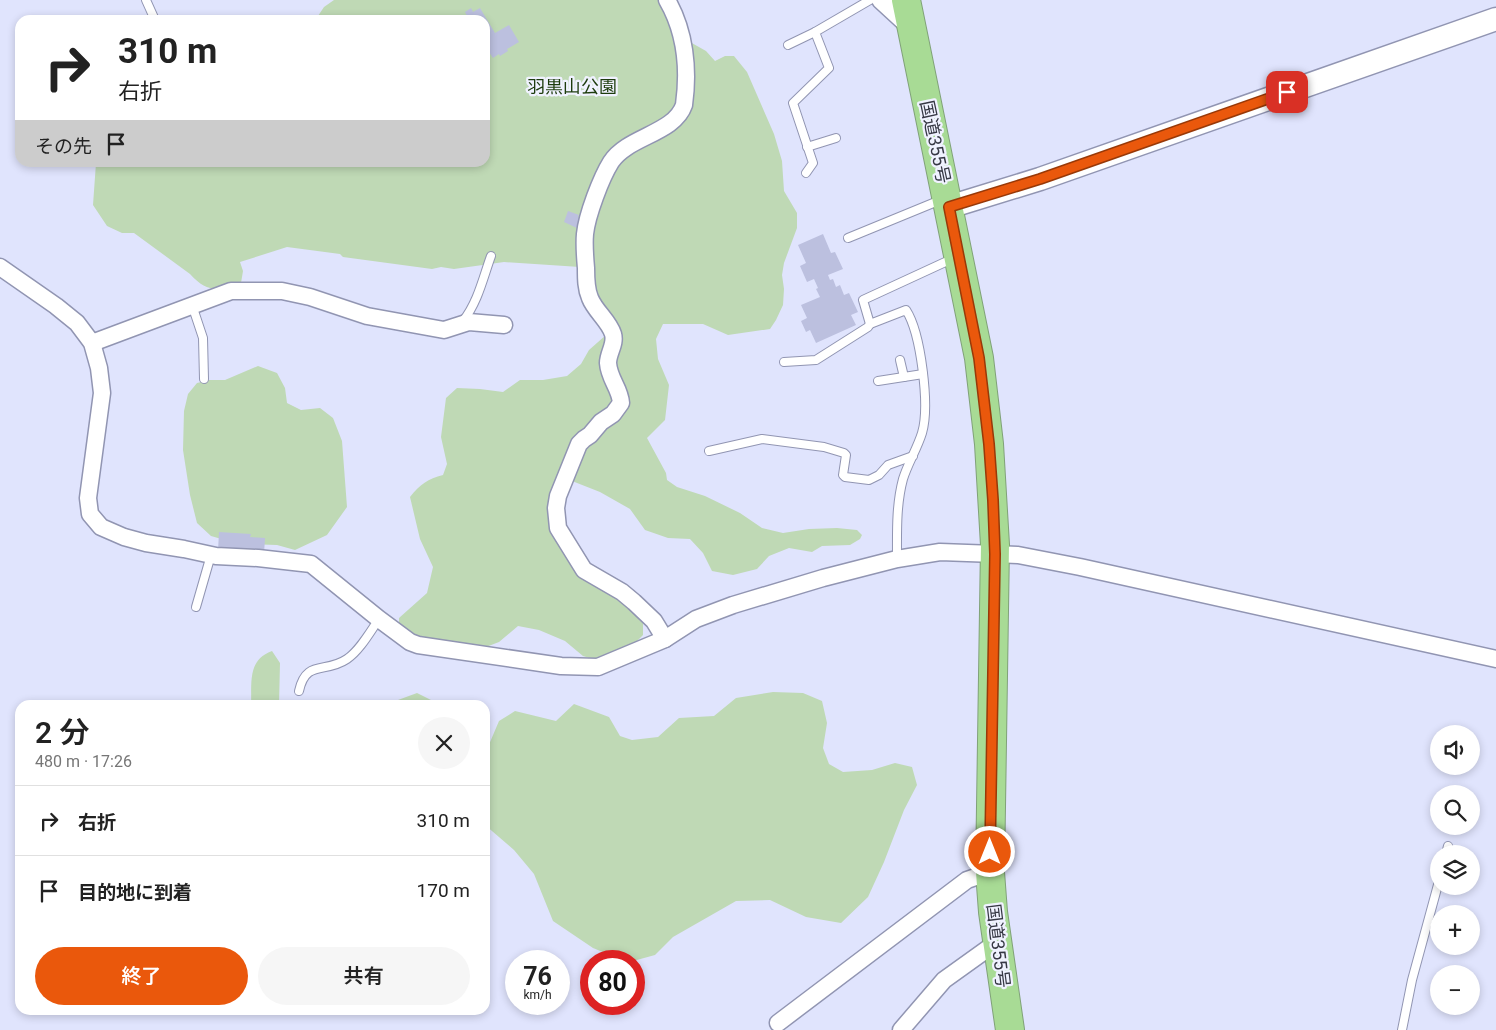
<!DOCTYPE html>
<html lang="ja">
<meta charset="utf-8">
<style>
body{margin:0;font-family:Roboto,"Noto Sans JP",sans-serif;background:#f6f6f6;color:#222;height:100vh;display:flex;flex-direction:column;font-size:19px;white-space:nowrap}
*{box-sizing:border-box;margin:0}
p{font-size:16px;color:#767676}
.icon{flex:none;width:28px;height:28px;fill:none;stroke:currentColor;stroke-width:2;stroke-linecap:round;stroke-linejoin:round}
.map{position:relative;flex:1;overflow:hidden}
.details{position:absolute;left:15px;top:700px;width:475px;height:315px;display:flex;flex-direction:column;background:#fff;border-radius:15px;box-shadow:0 2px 8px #0003}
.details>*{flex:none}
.guide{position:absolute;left:15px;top:15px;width:475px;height:152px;border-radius:15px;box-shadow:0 2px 8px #0003;background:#fff;color:#222;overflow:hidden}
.controls{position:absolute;left:1430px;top:725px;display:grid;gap:10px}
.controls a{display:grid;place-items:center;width:50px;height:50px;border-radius:50%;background:#fff;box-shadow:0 2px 8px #0003;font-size:25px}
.speed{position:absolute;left:505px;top:950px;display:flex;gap:10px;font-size:25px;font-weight:700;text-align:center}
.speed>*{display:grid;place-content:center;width:65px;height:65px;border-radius:50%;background:#fff;box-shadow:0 2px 8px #0003;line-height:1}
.speed small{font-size:12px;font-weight:400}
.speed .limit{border:8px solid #d22;background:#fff;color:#111}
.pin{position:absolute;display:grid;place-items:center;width:42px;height:42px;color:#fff;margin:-21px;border-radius:10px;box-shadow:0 2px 8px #0006}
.me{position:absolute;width:55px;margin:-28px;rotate:0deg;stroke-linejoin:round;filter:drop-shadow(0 0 4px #0008)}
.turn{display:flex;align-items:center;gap:18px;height:105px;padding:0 20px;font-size:22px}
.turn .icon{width:65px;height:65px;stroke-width:2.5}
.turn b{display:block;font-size:35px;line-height:42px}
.then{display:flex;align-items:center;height:48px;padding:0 20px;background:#0003;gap:10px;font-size:19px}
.round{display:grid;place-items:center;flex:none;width:52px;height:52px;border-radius:26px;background:#f6f6f6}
.headline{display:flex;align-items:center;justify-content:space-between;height:85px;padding:0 20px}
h1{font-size:30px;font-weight:600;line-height:38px}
.action{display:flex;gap:10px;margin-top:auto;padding:10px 20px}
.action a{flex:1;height:58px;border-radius:30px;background:#ea580c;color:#fff;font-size:20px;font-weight:600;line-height:58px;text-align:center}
.action a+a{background:#f6f6f6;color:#222}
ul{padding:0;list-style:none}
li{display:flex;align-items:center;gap:15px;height:70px;padding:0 20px;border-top:1px solid #e0e0e0}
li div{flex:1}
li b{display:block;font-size:19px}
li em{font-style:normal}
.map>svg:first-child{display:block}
.green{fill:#bfd9b5}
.building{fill:#bcc0df}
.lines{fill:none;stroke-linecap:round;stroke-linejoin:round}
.lane-casing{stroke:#9195b2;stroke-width:10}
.street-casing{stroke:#9195b2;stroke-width:19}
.secondary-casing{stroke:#9195b2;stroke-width:25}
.highway-casing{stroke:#80a279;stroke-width:30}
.lane{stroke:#fff;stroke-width:8}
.street{stroke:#fff;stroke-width:16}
.secondary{stroke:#fff;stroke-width:22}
.highway{stroke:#a8db95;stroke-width:28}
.route-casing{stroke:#983908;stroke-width:12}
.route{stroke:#ea580c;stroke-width:9}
.labels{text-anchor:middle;stroke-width:4.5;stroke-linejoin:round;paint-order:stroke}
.park-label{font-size:18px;fill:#1d3c0d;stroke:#f0f2ff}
.street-label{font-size:18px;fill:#363844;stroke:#f0f2ff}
</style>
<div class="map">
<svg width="1496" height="1030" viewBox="0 0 1496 1030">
<rect width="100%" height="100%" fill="#e0e4fd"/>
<!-- green -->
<g class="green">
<path d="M334,0H662L690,42L706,51L715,61L725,56H734L747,72L774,134L782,161L784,191L797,213V228L784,263L782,275L784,289L783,305L776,320L770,329L728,335L703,324H663L656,339L658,359L669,385L665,420L647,438L666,473L667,480L677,487L705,496L740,513L762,528L783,533L809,529L837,528L857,530L862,535L860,539L850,545L822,546L812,552L789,548L769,556L757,569L733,575L712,571L703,553L690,539L668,538L645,530L630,509L600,492L572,481L550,522L562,551L577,571L630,608L643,623V635L633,645L599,661L583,656L565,641L539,630L518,626L499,642L486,647L426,642L399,629V618L427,593L433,567L420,539L410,497C420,484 428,479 443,475L447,464L441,437L446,398L457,388L480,389L503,392L520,380H543L567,376L581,364L589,350L606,335L580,267L504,262L454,269L441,267L432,269L343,257L340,254L287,247L240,262L243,271L241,283C219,291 207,293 190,274L134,233H122L107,226L93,205L96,163L485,162V20H314L316,19L324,7Z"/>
<polygon points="258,366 277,373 285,388 287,403 301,410 320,408 333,418 342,441 347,507 327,535 295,550 277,545 249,544 225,540 211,536 197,523 190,495 183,450 184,411 188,394 197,383 209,380 225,380"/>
<path d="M272,651L280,663L279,705H251C252,683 247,660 272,651Z"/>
<polygon points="773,692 803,693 822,701 827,723 823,748 829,764 843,772 872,770 895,763 912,767 917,785 904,810 884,862 868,897 841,923 806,917 770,900 736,901 673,937 655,955 633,961 625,961 593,948 553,921 534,874 514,850 485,825 485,754 499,721 515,711 556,721 574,704 609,717 620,736 632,740 658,737 679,718 714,716 736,698"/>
<polygon points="417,693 441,705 395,705 398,700"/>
</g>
<!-- building -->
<g class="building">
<polygon points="471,8 473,12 480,8 495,33 509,25 519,42 507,49 508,51 500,56 499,54 493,58 485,46 485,20 466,20 464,18 467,16 465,12"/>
<polygon points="568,211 579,215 578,217 583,220 579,229 564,222"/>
<polygon points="823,234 831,253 835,252 843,269 828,275 830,280 833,279 836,287 840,285 844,295 849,293 858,312 851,315 856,325 816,343 810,330 806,332 801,321 807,318 801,305 820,297 816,289 818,288 814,279 807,282 800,266 806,263 798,245"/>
<polygon points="219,532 251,534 250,537 265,538 264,554 218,551"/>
</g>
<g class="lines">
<defs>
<g id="lane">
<polyline points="146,0 155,20"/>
<polyline points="788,45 815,32"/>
<polyline points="807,147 836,138"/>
<polyline points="806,173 813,163 793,103 829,68 815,32 870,0"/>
<polyline points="848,238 943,199"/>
<polyline points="192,305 203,338 204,379"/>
<path d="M463,321C478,302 483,278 491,256"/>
<polyline points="900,360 904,377"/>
<polyline points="784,362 816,360 868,327 870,324"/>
<polyline points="878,381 923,374"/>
<polyline points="709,451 762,439 824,447 844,453 846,455 843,475 845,477 869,480 879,475 888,465 913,456"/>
<path d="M897,559C897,532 896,505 903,479C908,463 917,449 922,433C930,406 921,333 906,310L870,324L863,300L954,258"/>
<polyline points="196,607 211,555"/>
<path d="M299,691C306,659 325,674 347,659C360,650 370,632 379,619"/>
<polyline points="1446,854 1448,846"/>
<polyline points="1402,1030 1412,980 1439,881"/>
</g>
<g id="street">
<polyline points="880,0 905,23 911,23"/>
<polyline points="0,267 56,306 77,323 92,343 99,368 102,393 88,498 90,514 101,527 124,537 146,543 184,549 216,556 258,558 311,564 379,619 410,642 418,645 561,666 598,667 665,639 696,619 733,605 823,578 897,559 940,552 995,554 1018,555 1080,567 1496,659"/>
<polyline points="92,343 231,291 282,291 310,297 367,316 444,330 469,322 504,325"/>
<path d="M665,639L654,621L634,602L622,592L584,570L558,528L556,508L558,496L579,444L584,439L590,435L601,422L613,414L621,403C620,388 609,379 608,363C608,353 616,344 613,334C609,321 595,311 590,298C586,289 586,279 586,268C585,257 584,245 585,234C587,215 601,178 611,162C628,136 674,134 684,105C689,69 685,31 667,0"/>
<polyline points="778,1023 967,880 990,872"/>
<polyline points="901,1030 944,980 997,942"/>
</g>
<polyline id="secondary" points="949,207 1040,179 1496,19"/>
<polyline id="highway" points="906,0 979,358 989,444 995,545 990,872 993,912 1010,1030"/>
</defs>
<!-- lane casing -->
<use href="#lane" class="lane-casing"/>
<!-- street casing -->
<use href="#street" class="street-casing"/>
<!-- secondary casing -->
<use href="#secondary" class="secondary-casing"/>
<!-- highway casing -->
<use href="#highway" class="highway-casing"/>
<!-- lane -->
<use href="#lane" class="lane"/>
<!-- street -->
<use href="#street" class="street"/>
<!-- secondary -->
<use href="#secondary" class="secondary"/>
<!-- highway -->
<use href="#highway" class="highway"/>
</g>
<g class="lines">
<defs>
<polyline id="route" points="990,852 995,554 993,500 989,444 979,358 949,207 1040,179 1287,92"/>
</defs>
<!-- route casing -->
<use href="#route" class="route-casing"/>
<!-- route -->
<use href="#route" class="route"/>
</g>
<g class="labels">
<!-- park labels -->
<g class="park-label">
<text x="572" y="93">羽黒山公園</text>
</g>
<!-- street labels -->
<g class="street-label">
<text transform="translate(935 142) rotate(78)" y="6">国道355号</text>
<text transform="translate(998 946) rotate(83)" y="6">国道355号</text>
</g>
</g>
</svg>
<div class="controls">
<a><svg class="icon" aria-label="sound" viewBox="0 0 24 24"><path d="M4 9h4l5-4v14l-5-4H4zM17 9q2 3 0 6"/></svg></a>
<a><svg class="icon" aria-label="search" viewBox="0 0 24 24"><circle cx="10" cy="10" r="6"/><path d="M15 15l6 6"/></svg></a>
<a><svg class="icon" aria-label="layers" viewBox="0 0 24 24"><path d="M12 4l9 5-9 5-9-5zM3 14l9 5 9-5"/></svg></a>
<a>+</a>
<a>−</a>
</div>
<div class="speed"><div>76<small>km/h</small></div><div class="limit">80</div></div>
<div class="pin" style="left:1287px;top:92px;background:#d93025"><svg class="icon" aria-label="arrive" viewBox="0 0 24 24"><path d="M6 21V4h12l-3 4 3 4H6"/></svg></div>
<svg class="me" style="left:990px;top:852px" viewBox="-20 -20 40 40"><circle r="17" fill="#ea580c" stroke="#fff" stroke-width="3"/><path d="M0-11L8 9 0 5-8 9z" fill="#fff"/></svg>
<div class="guide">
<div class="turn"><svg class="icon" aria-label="right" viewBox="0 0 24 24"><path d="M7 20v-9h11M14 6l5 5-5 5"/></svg><div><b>310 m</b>右折</div></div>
<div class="then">その先<svg class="icon" aria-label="arrive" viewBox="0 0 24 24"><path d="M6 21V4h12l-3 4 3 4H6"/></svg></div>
</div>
<section class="details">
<div class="headline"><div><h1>2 分</h1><p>480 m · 17:26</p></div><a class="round"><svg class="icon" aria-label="close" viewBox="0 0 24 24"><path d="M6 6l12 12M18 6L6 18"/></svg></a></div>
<ul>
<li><svg class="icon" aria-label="right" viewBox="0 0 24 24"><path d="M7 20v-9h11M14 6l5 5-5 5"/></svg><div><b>右折</b></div><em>310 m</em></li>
<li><svg class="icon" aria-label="arrive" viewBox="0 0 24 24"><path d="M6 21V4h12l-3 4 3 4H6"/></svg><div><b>目的地に到着</b></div><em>170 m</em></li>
</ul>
<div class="action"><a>終了</a><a>共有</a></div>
</section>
</div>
